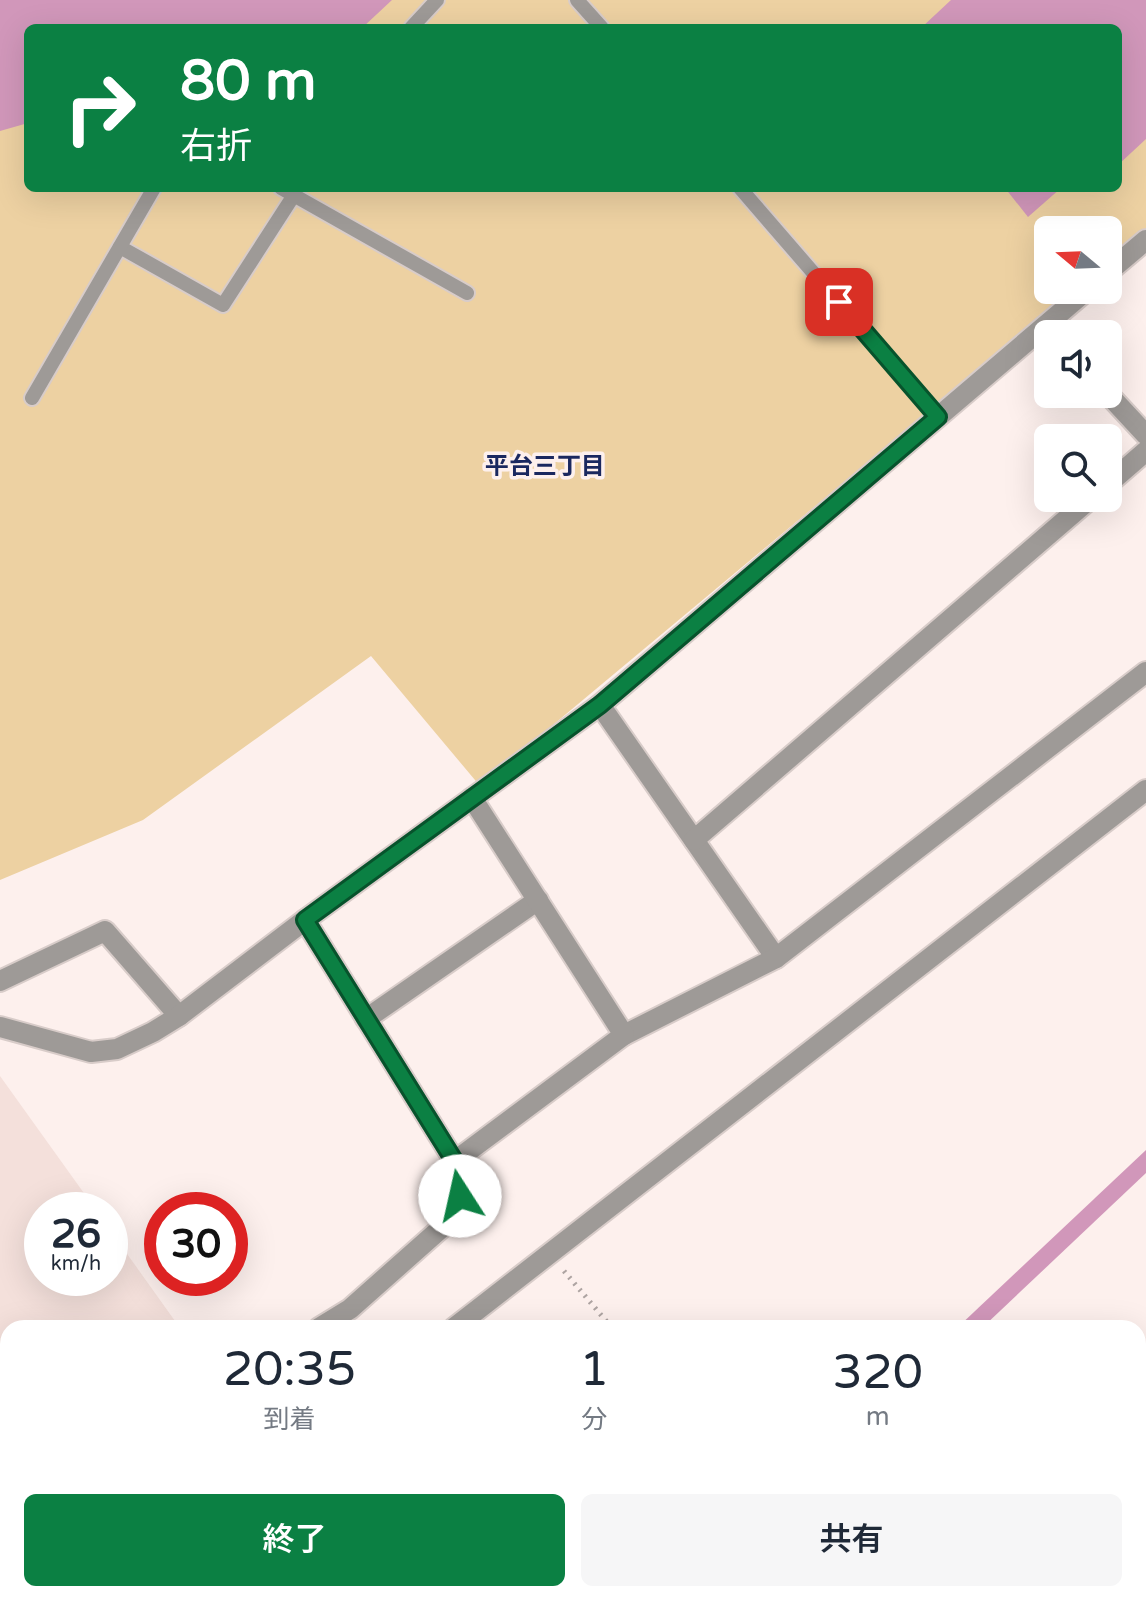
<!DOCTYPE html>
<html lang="ja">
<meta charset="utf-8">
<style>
body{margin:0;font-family:"Varela Round","Noto Sans JP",sans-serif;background:#f6f6f7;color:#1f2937;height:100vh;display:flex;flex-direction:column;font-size:30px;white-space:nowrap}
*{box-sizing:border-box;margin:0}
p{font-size:26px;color:#747a83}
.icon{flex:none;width:44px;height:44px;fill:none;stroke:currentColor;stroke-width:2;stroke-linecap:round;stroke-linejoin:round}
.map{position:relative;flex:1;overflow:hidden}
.panel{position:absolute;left:0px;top:1320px;width:1146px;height:282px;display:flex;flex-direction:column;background:#fff;border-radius:24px 24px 0 0;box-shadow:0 8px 32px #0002}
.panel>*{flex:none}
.top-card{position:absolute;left:24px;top:24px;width:1098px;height:168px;border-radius:12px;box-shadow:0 8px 32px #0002;background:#0b8043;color:#fff;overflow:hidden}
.needle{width:52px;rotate:289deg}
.tools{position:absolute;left:1034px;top:216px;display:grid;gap:16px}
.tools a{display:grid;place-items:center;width:88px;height:88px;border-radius:12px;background:#fff;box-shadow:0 8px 32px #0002;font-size:40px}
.speed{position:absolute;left:24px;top:1192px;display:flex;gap:16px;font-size:40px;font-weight:700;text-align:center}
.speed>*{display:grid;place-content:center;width:104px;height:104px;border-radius:50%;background:#fff;box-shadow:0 8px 32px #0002;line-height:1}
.speed small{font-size:20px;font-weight:400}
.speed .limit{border:12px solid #d22;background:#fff;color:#111}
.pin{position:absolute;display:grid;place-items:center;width:68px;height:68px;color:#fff;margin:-34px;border-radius:16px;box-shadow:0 4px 12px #0006}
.me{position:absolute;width:88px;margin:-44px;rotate:350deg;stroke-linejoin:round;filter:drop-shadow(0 0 6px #0008)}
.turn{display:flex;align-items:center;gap:28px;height:168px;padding:0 24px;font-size:36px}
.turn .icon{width:104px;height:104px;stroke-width:2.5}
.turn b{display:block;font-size:56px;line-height:68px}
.eta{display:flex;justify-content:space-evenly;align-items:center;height:136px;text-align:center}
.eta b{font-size:48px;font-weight:600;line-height:56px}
.button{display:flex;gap:16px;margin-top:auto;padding:16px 24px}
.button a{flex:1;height:92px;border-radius:12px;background:#0b8043;color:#fff;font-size:32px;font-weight:600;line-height:92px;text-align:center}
.button a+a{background:#f6f6f7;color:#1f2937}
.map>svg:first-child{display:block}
.built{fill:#f4e0db}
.green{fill:#edd1a2;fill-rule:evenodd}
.water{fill:#d197ba}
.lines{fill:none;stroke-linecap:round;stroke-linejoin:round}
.service-casing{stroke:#d8ccc9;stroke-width:18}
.minor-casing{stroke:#d8ccc9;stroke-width:24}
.tertiary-casing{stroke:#d8ccc9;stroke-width:24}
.path{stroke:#aea4a2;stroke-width:5;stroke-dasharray:2 6;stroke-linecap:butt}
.service{stroke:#9e9a97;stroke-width:14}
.minor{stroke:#9e9a97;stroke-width:20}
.tertiary{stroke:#9e9a97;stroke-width:20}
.route-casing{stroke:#07532c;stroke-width:20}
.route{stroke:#0b8043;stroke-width:14}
.labels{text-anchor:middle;stroke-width:7;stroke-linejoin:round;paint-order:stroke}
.neighbourhood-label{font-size:24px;font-weight:bold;fill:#1a285f;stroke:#fdf0ed}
</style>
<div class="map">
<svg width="1146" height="1601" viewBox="0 0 1146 1601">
<rect width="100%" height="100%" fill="#fdf0ed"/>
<!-- built -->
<polygon class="built" points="0,1076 96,1210 42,1210 42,1278 110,1278 110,1230 180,1328 8,1328 8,1496 0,1501"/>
<!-- green -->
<path class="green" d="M0,0H1146V230L1108,262V230H1048V290H1074L480,786L371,656L143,820L0,880ZM28,28H1118V188H28Z"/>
<!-- water -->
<g class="water">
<polygon points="0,0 392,0 362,28 28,28 28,123 0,131"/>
<polygon points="951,0 1146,0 1146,139 1118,165 1118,28 921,28"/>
<polygon points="1005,188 1061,188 1028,217"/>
<polygon points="1146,1150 1146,1173 982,1328 957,1328"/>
</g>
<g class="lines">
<defs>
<g id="service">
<polyline points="577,0 602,28"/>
<polyline points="411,28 437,0"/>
<polyline points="281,188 467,293"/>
<polyline points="740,188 938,417"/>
<polyline points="120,247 223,305 294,195"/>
<polyline points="32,398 154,188"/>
</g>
<g id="minor">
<polyline points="1108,272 1146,240"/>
<polyline points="1108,394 1146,435"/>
<polyline points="1108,484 1146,451"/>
<polyline points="600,705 776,958"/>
<polyline points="694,840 1091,498"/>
<polyline points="305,920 465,1178 456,1215 350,1309 319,1328"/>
<polyline points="0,981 105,931 179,1016"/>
<polyline points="366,1019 538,900"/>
<polyline points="0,1027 91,1052 117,1049 153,1032 179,1016 305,920 600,705 1087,290"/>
<polyline points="624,1035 776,958 1146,672"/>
<polyline points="455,1161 624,1035 472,798"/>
<polyline points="0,1532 8,1526"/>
</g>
<g id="tertiary">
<polyline points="454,1328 1146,790"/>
<polyline points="91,1601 101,1594"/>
</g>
</defs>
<!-- service casing -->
<use href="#service" class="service-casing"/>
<!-- minor casing -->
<use href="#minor" class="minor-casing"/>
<!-- tertiary casing -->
<use href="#tertiary" class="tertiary-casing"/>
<!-- path -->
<g class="path">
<polyline points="564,1271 612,1328"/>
<polyline points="841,1594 847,1601"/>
</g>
<!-- service -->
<use href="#service" class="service"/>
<!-- minor -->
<use href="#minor" class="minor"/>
<!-- tertiary -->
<use href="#tertiary" class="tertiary"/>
</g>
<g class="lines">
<defs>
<polyline id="route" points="460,1196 465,1178 305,920 600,705 938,417 839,302"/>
</defs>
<!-- route casing -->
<use href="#route" class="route-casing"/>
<!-- route -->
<use href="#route" class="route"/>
</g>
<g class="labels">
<!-- neighbourhood labels -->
<g class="neighbourhood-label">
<text x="545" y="474">平台三丁目</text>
</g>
</g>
</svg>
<div class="tools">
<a><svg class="needle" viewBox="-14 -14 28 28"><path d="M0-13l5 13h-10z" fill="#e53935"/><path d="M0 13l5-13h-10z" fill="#747a83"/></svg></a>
<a><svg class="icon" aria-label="sound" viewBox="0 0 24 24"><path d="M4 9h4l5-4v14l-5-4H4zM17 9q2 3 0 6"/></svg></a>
<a><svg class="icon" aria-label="search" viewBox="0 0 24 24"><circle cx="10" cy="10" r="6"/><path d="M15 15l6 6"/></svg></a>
</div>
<div class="speed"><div>26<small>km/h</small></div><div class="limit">30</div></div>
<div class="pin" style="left:839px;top:302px;background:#d93025"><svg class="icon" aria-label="arrive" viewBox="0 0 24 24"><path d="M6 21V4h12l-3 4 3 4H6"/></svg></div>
<svg class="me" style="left:460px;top:1196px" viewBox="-20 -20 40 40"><circle r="19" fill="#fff"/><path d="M0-13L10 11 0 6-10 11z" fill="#0b8043"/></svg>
<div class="top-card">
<div class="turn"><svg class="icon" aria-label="right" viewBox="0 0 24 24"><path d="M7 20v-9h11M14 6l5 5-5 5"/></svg><div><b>80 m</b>右折</div></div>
</div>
<section class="panel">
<div class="eta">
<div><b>20:35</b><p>到着</p></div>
<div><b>1</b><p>分</p></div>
<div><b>320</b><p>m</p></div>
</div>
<div class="button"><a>終了</a><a>共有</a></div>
</section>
</div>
